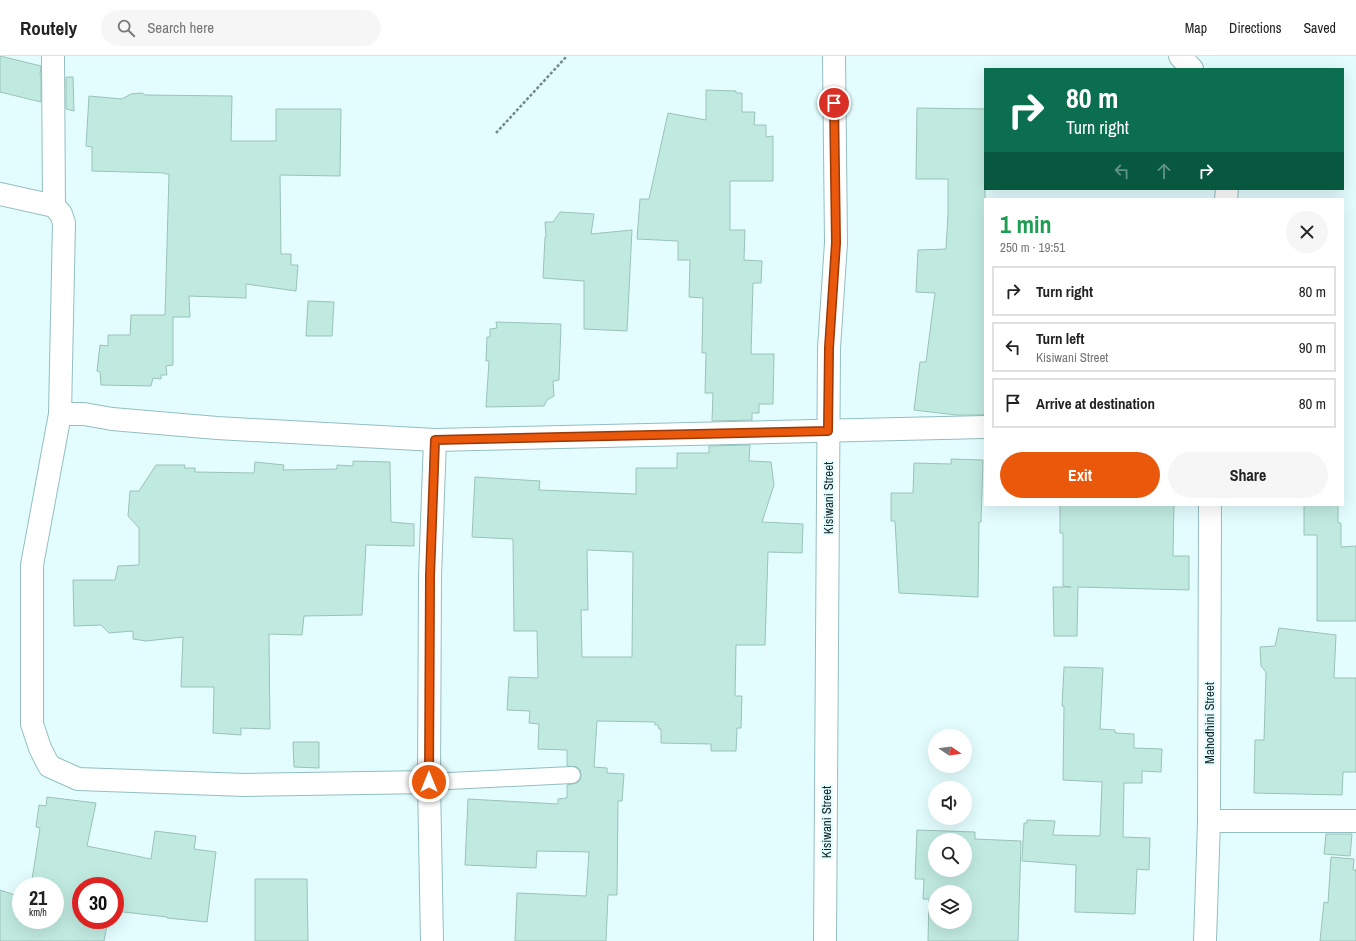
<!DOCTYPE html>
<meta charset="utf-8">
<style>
body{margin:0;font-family:"Archivo Narrow",sans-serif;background:#f6f6f6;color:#222;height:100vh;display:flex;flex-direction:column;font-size:15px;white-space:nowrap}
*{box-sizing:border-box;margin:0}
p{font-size:13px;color:#767676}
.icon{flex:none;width:22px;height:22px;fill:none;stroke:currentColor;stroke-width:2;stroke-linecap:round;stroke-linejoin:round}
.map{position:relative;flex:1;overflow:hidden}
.drawer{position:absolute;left:984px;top:142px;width:360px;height:308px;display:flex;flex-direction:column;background:#fff;border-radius:0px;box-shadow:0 4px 16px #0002}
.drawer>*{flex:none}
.top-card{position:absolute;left:984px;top:12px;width:360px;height:122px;border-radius:0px;box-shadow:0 4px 16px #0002;background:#0b6e4f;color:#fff;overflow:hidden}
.needle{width:26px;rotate:103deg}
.tools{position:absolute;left:928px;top:673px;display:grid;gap:8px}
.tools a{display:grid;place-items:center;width:44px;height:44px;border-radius:50%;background:#fff;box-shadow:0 4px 16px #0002;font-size:20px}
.speed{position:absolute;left:12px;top:821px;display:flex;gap:8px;font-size:20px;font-weight:700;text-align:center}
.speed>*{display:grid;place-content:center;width:52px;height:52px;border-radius:50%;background:#fff;box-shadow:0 4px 16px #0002;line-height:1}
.speed small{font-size:10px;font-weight:400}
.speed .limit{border:6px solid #d22;background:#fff;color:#111}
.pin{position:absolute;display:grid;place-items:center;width:34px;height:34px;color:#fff;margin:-17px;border:2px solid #fff;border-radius:50%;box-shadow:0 1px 4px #0007}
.me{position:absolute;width:44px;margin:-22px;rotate:0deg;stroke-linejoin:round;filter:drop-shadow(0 0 3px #0008)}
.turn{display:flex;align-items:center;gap:14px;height:84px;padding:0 16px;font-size:18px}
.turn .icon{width:52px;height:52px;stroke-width:2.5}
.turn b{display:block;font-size:28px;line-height:34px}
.lanes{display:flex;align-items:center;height:38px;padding:0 16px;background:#0003;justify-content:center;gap:20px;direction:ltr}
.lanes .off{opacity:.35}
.round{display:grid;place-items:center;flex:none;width:42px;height:42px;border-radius:21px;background:#f6f6f6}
.summary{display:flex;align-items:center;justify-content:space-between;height:68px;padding:0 16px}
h1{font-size:24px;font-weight:700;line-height:30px;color:#1e9e55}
.action{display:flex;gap:8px;margin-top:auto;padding:8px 16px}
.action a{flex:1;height:46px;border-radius:24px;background:#ea580c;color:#fff;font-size:16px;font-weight:700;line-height:46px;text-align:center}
.action a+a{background:#f6f6f6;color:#222}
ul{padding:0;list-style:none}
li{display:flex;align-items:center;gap:12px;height:50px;margin:0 8px 6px;padding:0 8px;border:2px solid #e0e0e0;border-radius:0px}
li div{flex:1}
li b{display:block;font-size:15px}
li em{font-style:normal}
header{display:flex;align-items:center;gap:24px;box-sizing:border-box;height:56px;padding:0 20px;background:#fff;border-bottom:1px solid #e0e0e0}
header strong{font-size:19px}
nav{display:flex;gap:22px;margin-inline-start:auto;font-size:14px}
.search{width:280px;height:36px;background:#f6f6f6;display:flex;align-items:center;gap:10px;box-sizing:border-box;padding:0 14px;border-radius:22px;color:#767676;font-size:15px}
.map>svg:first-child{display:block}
.building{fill:#c0eae0;stroke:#9ac2b9;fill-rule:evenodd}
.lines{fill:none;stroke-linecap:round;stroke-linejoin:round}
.service-casing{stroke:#93bec1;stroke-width:18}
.minor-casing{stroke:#93bec1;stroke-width:24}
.path{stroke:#73888a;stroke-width:2.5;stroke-dasharray:3 2;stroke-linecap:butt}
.service{stroke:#fff;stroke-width:16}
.minor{stroke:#fff;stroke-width:22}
.route-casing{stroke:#983908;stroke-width:10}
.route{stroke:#ea580c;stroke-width:7}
.labels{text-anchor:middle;stroke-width:4;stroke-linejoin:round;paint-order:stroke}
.street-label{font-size:13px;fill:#152627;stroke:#e3fdff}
</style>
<header>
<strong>Routely</strong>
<div class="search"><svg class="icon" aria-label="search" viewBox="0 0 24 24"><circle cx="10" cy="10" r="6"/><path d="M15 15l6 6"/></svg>Search here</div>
<nav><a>Map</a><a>Directions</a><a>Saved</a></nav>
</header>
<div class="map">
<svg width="1356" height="885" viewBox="0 0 1356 885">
<rect width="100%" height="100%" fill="#e3fdff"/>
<!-- building -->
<g class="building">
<polygon points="0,0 41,10 40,20 41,20 41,46 0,36"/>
<polygon points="66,21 73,21 74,55 66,53"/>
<polygon points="706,34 736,35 736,37 742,37 742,56 755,56 754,69 766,69 766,81 773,80 773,125 730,125 730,174 745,174 744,204 762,205 761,227 753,227 751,298 774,298 773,348 759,348 759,357 752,357 752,364 712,365 713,337 705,337 706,297 702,297 703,242 689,241 690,204 678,204 678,185 637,183 640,143 649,143 668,57 706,64"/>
<polygon points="142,37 145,39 232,40 231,85 276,85 276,53 341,53 340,120 280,119 281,198 291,198 291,209 298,209 296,235 246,228 246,242 189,240 190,261 173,261 173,309 166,310 167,319 161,319 161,323 153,322 151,330 101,329 100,316 97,315 100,289 108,290 108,279 130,279 131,259 165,259 169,118 165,118 165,117 92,115 92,91 86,90 89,40 122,43 131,38"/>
<polygon points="917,52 985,53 985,349 984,359 956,359 914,354 920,306 926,306 935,237 916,236 918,194 946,193 948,158 948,123 916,123"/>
<polygon points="560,156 594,158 591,178 632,174 627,275 584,273 584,225 543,222 545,181 546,181 545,166 553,166"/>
<polygon points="308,245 334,246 332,280 306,280"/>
<polygon points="496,266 561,268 559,324 553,325 554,340 547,344 544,350 486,351 489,305 486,305 487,281 490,281 490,273 497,272"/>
<path d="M750,389L749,405L771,406L774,429L762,466L803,468L802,497L768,496L765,589H736L735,640H742L741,672H737L736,695H711V688L661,687V673H659L658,669H655V666L597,665L594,711L607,712V717L624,718L622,745H618L617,839H608L606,885H515L517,837L586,840L589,796L537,795L536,812L465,809L468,743L558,748V743L567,742V729L577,727L580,724L581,719L580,714L577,711L567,710V694L538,693L539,668L529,667L530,655L507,654L509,621L538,622L537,575H514L513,483L472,481L475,421L540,425L539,434L636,438V412H677V397H709V390ZM587,494L633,496L632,601H582L581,554H588Z"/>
<polygon points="951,403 983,404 981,466 979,466 978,541 899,537 895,465 891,465 891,437 913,437 914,407 951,408"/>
<polygon points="353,405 390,406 391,466 414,468 414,490 366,489 362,559 304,560 302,579 269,578 270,673 241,672 241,679 213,677 214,631 181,631 183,581 146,585 133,583 133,575 109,577 101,569 74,570 73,524 115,524 118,510 139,509 139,472 128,460 130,435 139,435 156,409 185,409 184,412 195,412 195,416 254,417 255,406 284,409 283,414 337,413 337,409 353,410"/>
<polygon points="1060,449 1174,449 1173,500 1189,500 1189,534 1078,531 1077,580 1054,580 1053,531 1071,531 1063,530 1063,477 1060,477"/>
<polygon points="1304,449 1338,449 1338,467 1341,467 1341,491 1356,490 1356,565 1317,565 1317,479 1304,479"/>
<polygon points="1279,572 1336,579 1334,622 1356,622 1356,716 1343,716 1342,739 1254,737 1255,684 1264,684 1266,616 1261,610 1260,591 1275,590"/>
<polygon points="1064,611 1103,612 1100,673 1115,674 1115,677 1134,678 1134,692 1162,693 1161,716 1142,715 1142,727 1124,727 1123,781 1150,782 1149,814 1137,813 1135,858 1075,856 1076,809 1022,805 1024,767 1027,767 1027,764 1055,765 1053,779 1100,780 1102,726 1063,724 1064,650 1062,650"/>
<polygon points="293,686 319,686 319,712 294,711"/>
<polygon points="47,741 96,747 87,790 151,803 155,775 196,780 194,793 216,796 207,866 167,862 167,861 115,855 115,830 81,830 81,864 108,864 104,885 0,885 0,834 21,841 21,864 55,864 55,830 31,830 40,772 36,771 39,749 46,750"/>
<path d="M917,774L975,776V783L1021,785L1018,885H928L929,843H923L924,823H915ZM935,784H965V814H935ZM935,836H965V866H935Z"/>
<polygon points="1326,778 1352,778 1350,800 1324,798"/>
<polygon points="1331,801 1354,803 1353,814 1356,814 1356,885 1320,885 1324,846 1328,847"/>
<polygon points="255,823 307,823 308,885 255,885"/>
</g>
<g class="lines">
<defs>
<polyline id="service" points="429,726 572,719"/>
<g id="minor">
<polyline points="53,0 54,150"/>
<polyline points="1180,0 1192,13"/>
<polyline points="0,138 54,150 61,158 64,167 60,358 84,358 112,363 217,372 435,384 985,371"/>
<polyline points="1226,143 1227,133"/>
<polyline points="60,358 32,509 32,668 40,692 49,710 78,723 245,729 429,726"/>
<polyline points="1209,765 1356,765"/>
<polyline points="432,885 429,726 430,520 435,384"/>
<polyline points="825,885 829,292 836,187 834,0"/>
<polyline points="1205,885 1209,765 1210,449"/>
</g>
</defs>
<!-- service casing -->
<use href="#service" class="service-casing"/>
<!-- minor casing -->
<use href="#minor" class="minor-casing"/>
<!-- path -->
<polyline class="path" points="496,77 567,0"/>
<!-- service -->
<use href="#service" class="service"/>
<!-- minor -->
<use href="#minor" class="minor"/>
</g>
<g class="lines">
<defs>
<polyline id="route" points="429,726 430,520 435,384 828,375 829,292 836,187 834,47"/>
</defs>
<!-- route casing -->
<use href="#route" class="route-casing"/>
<!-- route -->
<use href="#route" class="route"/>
</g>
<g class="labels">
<!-- street labels -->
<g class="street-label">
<text transform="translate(828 442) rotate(-90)" y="5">Kisiwani Street</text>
<text transform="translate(1209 667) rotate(-90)" y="5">Mahodhini Street</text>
<text transform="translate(826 766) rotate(-90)" y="5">Kisiwani Street</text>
</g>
</g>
</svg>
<div class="tools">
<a><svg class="needle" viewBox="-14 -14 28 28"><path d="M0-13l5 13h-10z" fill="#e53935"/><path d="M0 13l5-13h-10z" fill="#767676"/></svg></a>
<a><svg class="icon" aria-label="sound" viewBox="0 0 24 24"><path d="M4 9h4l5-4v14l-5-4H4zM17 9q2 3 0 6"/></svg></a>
<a><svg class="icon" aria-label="search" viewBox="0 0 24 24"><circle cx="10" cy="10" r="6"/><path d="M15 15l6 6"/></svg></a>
<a><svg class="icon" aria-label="layers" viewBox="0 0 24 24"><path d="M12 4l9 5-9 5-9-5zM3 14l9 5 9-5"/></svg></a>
</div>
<div class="speed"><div>21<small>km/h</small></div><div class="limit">30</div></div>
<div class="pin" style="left:834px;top:47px;background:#d93025"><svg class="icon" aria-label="arrive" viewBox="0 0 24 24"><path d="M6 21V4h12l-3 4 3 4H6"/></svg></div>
<svg class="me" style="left:429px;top:726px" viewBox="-20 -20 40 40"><circle r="17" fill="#ea580c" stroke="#fff" stroke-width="3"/><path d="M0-11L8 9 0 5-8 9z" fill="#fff"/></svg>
<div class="top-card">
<div class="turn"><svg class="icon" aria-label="right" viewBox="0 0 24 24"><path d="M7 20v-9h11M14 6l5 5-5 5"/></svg><div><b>80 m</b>Turn right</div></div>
<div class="lanes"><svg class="icon off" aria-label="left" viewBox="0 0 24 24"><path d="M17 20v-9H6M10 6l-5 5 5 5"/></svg><svg class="icon off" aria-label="ahead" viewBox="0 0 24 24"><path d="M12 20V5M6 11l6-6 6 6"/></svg><svg class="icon" aria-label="right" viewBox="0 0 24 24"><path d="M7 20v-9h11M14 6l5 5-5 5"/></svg></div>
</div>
<section class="drawer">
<div class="summary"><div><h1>1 min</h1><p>250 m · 19:51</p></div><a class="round"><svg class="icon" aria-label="close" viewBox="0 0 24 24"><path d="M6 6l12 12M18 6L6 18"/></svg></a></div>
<ul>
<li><svg class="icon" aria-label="right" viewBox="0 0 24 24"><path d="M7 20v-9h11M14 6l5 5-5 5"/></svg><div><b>Turn right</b></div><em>80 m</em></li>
<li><svg class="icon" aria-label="left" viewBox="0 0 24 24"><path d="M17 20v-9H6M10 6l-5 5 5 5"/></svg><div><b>Turn left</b><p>Kisiwani Street</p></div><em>90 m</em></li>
<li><svg class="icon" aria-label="arrive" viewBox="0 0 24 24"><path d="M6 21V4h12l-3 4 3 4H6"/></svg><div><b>Arrive at destination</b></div><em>80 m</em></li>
</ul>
<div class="action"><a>Exit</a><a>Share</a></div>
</section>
</div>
